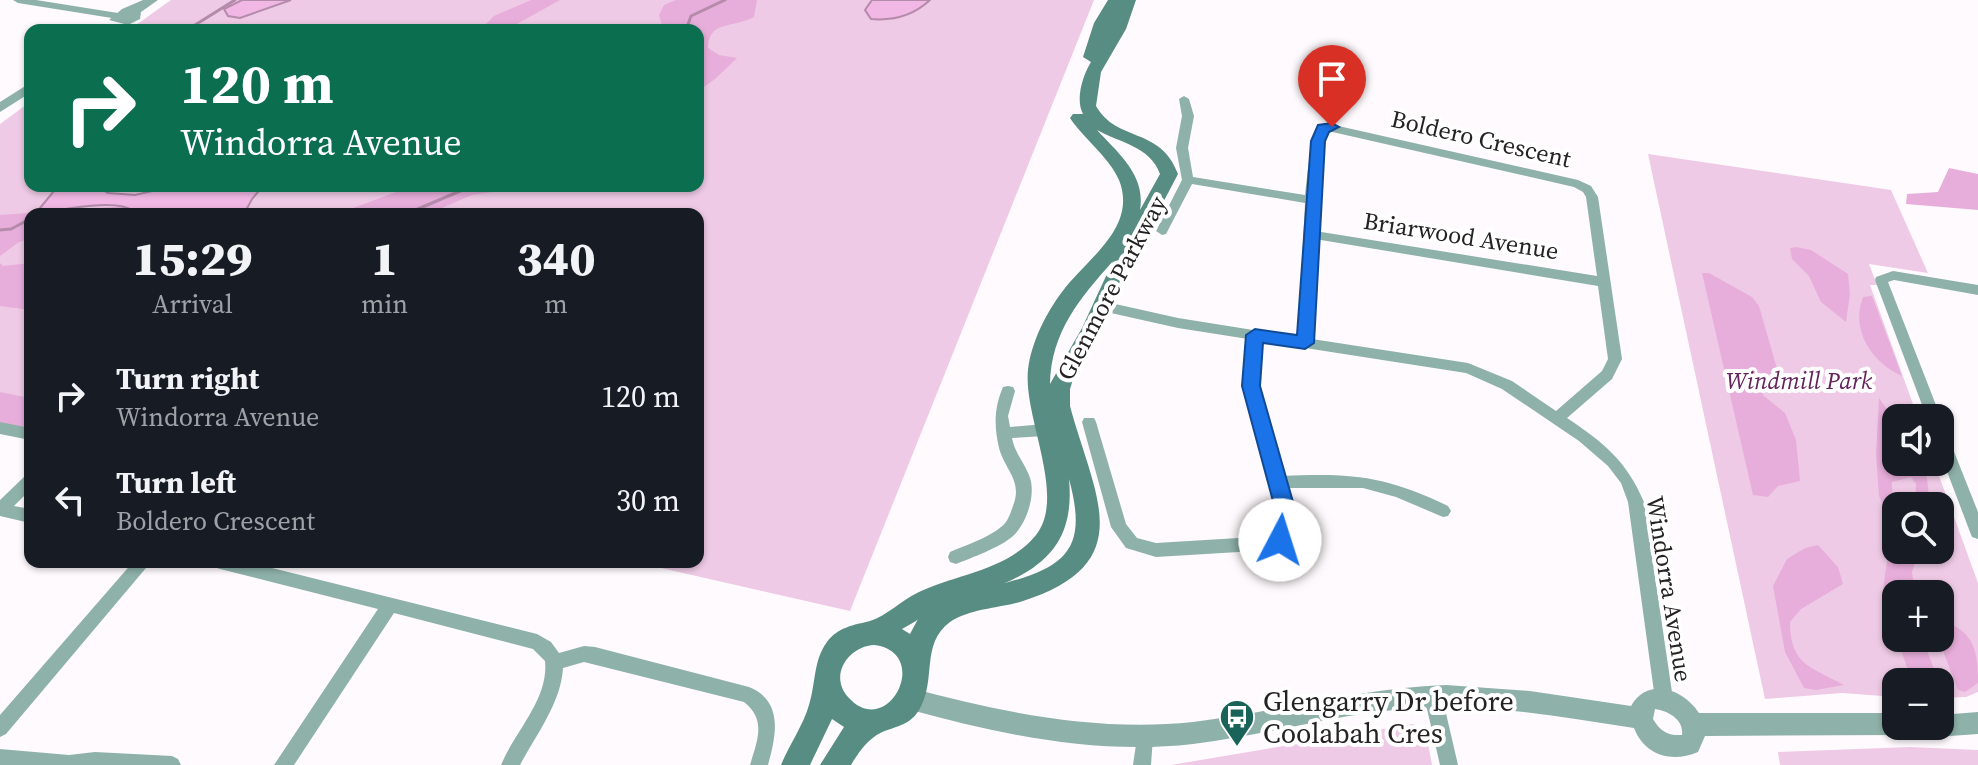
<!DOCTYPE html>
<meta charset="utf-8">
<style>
body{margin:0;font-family:"Source Serif 4",serif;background:#242831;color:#f1f3f6;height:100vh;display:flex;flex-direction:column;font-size:30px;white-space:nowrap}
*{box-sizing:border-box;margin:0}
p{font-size:26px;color:#9ea1a6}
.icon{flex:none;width:44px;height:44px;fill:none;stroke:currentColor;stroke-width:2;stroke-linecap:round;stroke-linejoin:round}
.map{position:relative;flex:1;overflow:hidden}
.drawer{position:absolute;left:24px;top:208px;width:680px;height:360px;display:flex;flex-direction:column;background:#171b24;border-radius:16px;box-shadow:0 2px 6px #0004}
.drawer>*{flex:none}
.banner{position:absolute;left:24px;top:24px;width:680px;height:168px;border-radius:16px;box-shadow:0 2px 6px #0004;background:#0b6e4f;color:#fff;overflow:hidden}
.fabs{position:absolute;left:1882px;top:404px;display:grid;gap:16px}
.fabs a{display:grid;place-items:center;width:72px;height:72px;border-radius:16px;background:#171b24;box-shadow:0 2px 6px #0004;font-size:40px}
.pin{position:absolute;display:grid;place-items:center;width:68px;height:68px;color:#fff;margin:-82px -34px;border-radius:50% 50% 50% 0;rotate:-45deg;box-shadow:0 0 8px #0007}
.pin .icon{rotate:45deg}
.me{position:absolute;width:88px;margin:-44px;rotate:5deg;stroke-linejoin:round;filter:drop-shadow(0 0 6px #0008)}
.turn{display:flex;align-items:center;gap:28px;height:168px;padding:0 24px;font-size:36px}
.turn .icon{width:104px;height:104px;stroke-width:2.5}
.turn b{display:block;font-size:56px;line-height:68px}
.eta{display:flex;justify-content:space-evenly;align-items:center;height:136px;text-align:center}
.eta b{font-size:48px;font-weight:800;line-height:56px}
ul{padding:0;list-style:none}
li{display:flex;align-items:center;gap:24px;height:104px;padding:0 24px}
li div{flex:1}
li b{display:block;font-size:30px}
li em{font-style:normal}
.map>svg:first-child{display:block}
.green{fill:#efcae6;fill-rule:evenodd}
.forest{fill:#e8aedb}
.water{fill:#f2b8e5;stroke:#b48bab;stroke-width:2}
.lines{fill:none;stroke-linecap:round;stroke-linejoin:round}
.stream{stroke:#b48bab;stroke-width:3}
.minor{fill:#8eb1a9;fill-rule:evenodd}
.tertiary{fill:#8eb1a9;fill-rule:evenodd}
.secondary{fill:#578d82;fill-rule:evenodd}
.route{fill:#1a73e8;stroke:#114b97;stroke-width:2}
.labels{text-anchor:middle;stroke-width:8;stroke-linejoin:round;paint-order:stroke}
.street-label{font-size:24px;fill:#252224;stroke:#fff}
.park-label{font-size:24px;font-style:italic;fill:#64235a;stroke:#fff}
.near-poi-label{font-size:28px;fill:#252224;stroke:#fff;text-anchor:start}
</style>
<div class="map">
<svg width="1978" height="765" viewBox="0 0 1978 765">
<rect width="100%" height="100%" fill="#fffafd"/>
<!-- green -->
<g class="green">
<polygon points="171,0 1094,0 850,611 635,562 698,562 698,214 30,214 30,423 0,416 0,124 30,102 30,186 698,186 698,30 129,30"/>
<path d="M1648,154L1891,190L1928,273L1869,264L1877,285H1870L1918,418H1896V462H1934L1978,583V692L1966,697L1940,698V682H1896V697L1842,693L1765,699ZM1896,506H1940V550H1896ZM1896,594H1940V638H1896Z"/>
<polygon points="1413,724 1426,733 1432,765 1171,765"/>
<polygon points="1910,747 1978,750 1978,765 1780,765 1778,752"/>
</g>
<!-- forest -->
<g class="forest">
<polygon points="531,0 560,0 506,30 480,30 494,16"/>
<path d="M676,0H757L754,17C735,28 708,20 708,48L719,55L737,58L715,79L698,91V30H663L659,15L664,5Z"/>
<polygon points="1949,168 1978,174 1978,210 1906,204 1907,194 1938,192"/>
<polygon points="412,186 511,186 499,191 472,195 428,214 337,214"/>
<polygon points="127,206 119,214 30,214 30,239 19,242 0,256 0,215"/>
<polygon points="1796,247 1811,250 1848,274 1850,294 1846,322 1821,302 1809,276 1792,259 1790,248"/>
<polygon points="0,263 3,266 30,263 30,310 0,306"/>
<polygon points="1702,273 1709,273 1752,297 1759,306 1778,372 1765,375 1763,395 1785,413 1796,440 1800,481 1778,486 1768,497 1753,495"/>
<path d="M1872,296L1902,376C1872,363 1850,330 1863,297Z"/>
<polygon points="0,392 30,398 30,430 0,423"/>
<path d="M1879,398L1896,422V462H1918L1927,478L1930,506H1915L1916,484L1911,477L1892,482C1891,494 1897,503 1893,514L1887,513L1879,496L1876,454Z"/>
<path d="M1894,528L1896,550H1919L1912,572L1915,594H1896V634C1892,621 1884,609 1883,597C1882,590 1891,534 1894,528Z"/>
<path d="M1818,545L1838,567L1843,584L1801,609L1790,622C1790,665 1811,667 1844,685L1816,690L1804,688L1785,652L1773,586L1787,559L1805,548Z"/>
<path d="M1943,622C1975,630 1978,654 1978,683L1965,692L1958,690L1938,638Z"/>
<polygon points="1897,638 1922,638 1939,682 1912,682"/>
</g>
<!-- water -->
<g class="water">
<polygon points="242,0 291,0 240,18 228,16 224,9"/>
<path d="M872,0H930C914,15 894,21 871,19L865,10Z"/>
<path d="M58,186H96L108,193L135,195L174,186H263L252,199L244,214H132L133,211C117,198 60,210 39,214L40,208Z"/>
</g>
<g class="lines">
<!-- stream -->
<g class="stream">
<polyline points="187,30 235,0"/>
<polyline points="686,30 691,16 725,0"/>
<polyline points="406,214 472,186"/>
<polyline points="0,230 11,229 30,219"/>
</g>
<!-- minor -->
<g class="minor">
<polygon points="13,0 36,0 118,13 123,16 118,19 18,3"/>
<path d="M1184,96L1189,99L1194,116L1188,148L1193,177L1305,195C1307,182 1310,132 1321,125C1323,124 1332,125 1334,125L1578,180L1591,186L1598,197L1622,359L1612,379L1567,418C1604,443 1626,460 1644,502L1673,699L1670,705L1664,707L1658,705L1655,699L1628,502L1621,483L1608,466L1579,441L1502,389L1466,373L1261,341L1258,386L1283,476C1353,473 1385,476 1448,506L1451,511L1448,516L1443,517L1396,497L1363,488H1287C1294,512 1304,538 1274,550L1156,557L1126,548L1111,527L1082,422L1084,418H1094L1096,422L1126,524L1137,538L1156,543L1271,536L1277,532L1279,516L1244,386L1248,339L1178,328L1102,311L1095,306L1102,301L1178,318L1298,337L1305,203L1192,184L1166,234L1162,235L1156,231L1182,180L1176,148L1182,116L1179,99ZM1328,131L1574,187L1583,192L1586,197L1597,276L1315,231L1320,167ZM1315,239L1598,286L1608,359L1602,371L1556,411L1512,381L1468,363L1312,339Z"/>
<polygon points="1893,271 1978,285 1978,295 1894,280 1888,282 1941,418 1940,420 1940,418 1927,418 1875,280 1876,277"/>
<path d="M1008,386L1013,387L1015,391L1008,416L1010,427L1045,424L1050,426L1052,430L1050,434L1045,436L1012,438C1015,454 1025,463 1030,478C1036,496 1026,524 1013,536C1001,547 971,558 956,564L950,562L948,557L950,552C966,545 988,538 1001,527C1008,522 1010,514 1013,506C1023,481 1005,470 999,448C994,426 994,408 1003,387Z"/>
<polygon points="0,422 30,428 30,440 0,434"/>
<polygon points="1940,428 1945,430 1947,434 1978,512 1978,539 1972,537 1970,532 1940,453"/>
<polygon points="30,474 30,490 14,506 30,509 30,523 0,516 0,500 25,476"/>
<polygon points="133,562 151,562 6,734 0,737 0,715"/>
<path d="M212,562H248L537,634L551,642L559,653L584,646L595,647L749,687C784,701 776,736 768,765H750C757,741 767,720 744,702L584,662L563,668C561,703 536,735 520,765H501C515,731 549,699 545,661L533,649L394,613L294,765H274L378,609L220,569L214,567Z"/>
<polygon points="1433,688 1439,690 1442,696 1458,765 1440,765 1424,696 1427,690"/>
<polygon points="1144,728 1150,731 1153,737 1151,765 1133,765 1138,731"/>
<polygon points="0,749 69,755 95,752 172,756 178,759 181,765 0,765"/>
</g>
<!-- tertiary -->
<g class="tertiary">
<polygon points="143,0 158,0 141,12 140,19 128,25 109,20 122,9"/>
<polygon points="30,83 30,93 0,112 0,102"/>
<path d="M1446,685L1530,691L1631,706C1647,677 1683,688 1699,713H1896V726H1907L1904,732L1896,735L1705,736L1698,752C1672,763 1645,756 1634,728C1563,717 1493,704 1422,708C1345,711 1270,735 1193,744C1097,755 1003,735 911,710L903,707L900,699L903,691L911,688C1003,713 1098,732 1193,722C1278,712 1360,688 1446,685ZM1655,709C1669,711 1684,720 1682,735C1668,736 1660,731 1653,719Z"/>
<polygon points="1978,712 1978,734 1936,737 1928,734 1925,726 1940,726 1940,715"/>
</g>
<!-- secondary -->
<path class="secondary" d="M1108,0H1136L1126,29L1101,72L1096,106C1117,143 1160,126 1178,174L1122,281L1103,330L1074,376L1070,389V406C1094,496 1142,564 1020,602C999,608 969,609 950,622C920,644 937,681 919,710C908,729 888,726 874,737C864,744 857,755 851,765H820L844,727L832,719L810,765H781C789,745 803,726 809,705C816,683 813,661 827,642C838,627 854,625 870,621C886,616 901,601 917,593C955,574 1007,571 1036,535C1067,496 1023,417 1028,370C1031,343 1046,313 1062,292C1086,259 1138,228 1119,180C1109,157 1084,139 1070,118L1073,114H1083C1075,99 1083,75 1091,62L1083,57L1094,23ZM1097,130C1120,143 1150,146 1160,174L1140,210C1146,175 1118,153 1097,130ZM1113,261L1082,328L1050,384C1051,332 1080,298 1113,261ZM1069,479C1087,545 1070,566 1005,583C1054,562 1074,532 1069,479ZM918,619L910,634L902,629L916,621ZM874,645C933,652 888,742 848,697C828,674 850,646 874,645Z"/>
</g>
<!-- route -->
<path class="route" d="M1332,123L1339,127L1329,132L1325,141L1314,343L1305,349L1263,343L1260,386L1297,516C1296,531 1292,553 1272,546L1269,540L1276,528L1277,516L1242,386L1246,335L1255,329L1297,335L1311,141L1318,125Z"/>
<!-- icons -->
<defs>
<symbol id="bus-pin" viewBox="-11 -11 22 30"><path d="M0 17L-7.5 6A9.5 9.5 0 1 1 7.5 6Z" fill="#1a6358" stroke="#fff"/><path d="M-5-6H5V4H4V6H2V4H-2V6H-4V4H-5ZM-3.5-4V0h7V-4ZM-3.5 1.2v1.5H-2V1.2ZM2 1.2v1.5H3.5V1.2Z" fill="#fff"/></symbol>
</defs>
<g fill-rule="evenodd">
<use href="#bus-pin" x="1217" y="697" width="40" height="54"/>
</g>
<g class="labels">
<!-- street labels -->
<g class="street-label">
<text transform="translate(1481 139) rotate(13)" y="8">Boldero Crescent</text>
<text transform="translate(1461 236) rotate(9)" y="8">Briarwood Avenue</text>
<text transform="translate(1112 288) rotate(-62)" y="8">Glenmore Parkway</text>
<text transform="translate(1669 589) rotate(81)" y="8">Windorra Avenue</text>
</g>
<!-- park labels -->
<g class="park-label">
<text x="1799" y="389">Windmill Park</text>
</g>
<!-- near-poi labels -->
<g class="near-poi-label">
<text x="1263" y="711">Glengarry Dr before<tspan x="1263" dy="32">Coolabah Cres</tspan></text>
</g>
</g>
</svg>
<div class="fabs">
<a><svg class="icon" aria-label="sound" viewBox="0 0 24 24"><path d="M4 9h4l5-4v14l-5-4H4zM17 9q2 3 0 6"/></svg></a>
<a><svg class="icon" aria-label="search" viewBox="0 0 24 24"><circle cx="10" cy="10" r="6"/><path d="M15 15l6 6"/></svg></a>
<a>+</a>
<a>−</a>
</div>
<div class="pin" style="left:1332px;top:127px;background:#d93025"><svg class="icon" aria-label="arrive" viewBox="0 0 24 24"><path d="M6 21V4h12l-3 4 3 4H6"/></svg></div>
<svg class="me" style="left:1280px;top:540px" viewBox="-20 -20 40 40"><circle r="19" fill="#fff"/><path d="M0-13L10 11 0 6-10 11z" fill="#1a73e8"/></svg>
<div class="banner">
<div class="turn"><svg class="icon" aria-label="right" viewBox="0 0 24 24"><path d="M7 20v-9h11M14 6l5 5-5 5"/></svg><div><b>120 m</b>Windorra Avenue</div></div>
</div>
<section class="drawer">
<div class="eta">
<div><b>15:29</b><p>Arrival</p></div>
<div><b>1</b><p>min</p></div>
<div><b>340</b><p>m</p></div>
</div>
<ul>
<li><svg class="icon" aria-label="right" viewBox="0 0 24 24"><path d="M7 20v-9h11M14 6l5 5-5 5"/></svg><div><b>Turn right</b><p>Windorra Avenue</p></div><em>120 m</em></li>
<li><svg class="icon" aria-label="left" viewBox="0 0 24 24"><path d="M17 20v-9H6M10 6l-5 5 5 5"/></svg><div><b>Turn left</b><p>Boldero Crescent</p></div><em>30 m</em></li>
</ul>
</section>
</div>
